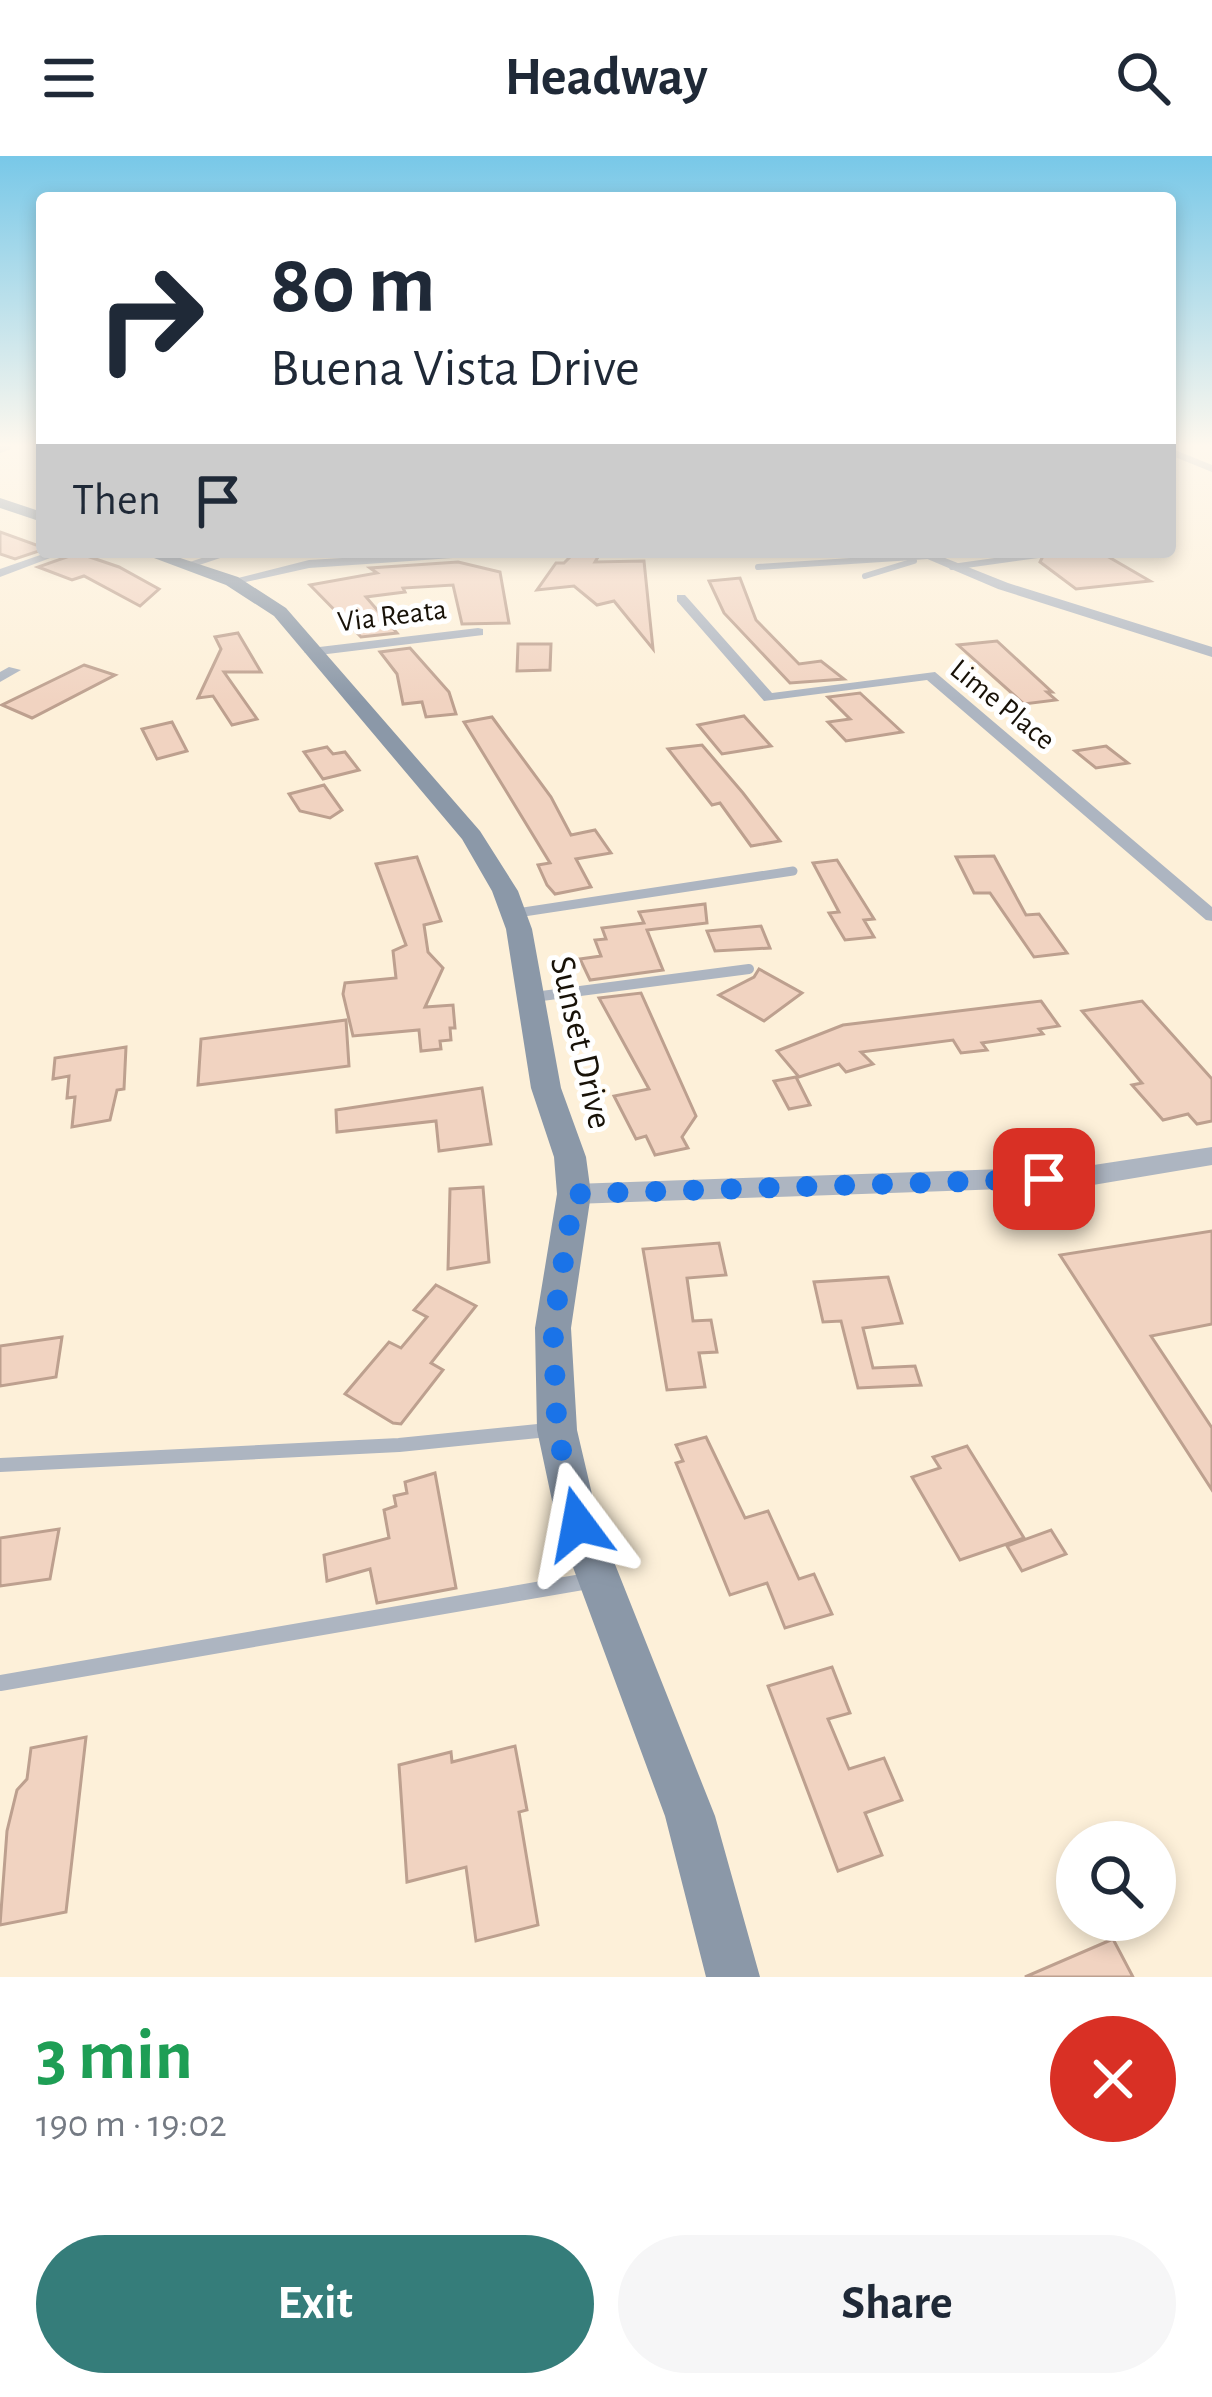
<!DOCTYPE html>
<meta charset="utf-8">
<style>
body{margin:0;font-family:"Alegreya Sans",sans-serif;background:#f6f6f7;color:#1f2937;height:100vh;display:flex;flex-direction:column;font-size:45px;white-space:nowrap}
*{box-sizing:border-box;margin:0}
p{font-size:39px;color:#747a83}
.icon{flex:none;width:66px;height:66px;fill:none;stroke:currentColor;stroke-width:2;stroke-linecap:round;stroke-linejoin:round}
.map{position:relative;height:1821px;overflow:hidden}
.panel{display:flex;flex-direction:column;background:#fff;flex:1}
.panel>*{flex:none}
.guide{position:absolute;left:36px;top:36px;width:1140px;height:366px;border-radius:12px;box-shadow:0 6px 18px #0003;background:#fff;color:#1f2937;overflow:hidden}
.buttons{position:absolute;left:1056px;top:1665px;display:grid;gap:24px}
.buttons a{display:grid;place-items:center;width:120px;height:120px;border-radius:50%;background:#fff;box-shadow:0 6px 18px #0003;font-size:60px}
.pin{position:absolute;display:grid;place-items:center;width:102px;height:102px;color:#fff;margin:-51px;border-radius:24px;box-shadow:0 6px 18px #0006}
.me{position:absolute;width:132px;margin:-66px;rotate:347deg;stroke-linejoin:round;filter:drop-shadow(0 0 9px #0008)}
.turn{display:flex;align-items:center;gap:42px;height:252px;padding:0 36px;font-size:54px}
.turn .icon{width:156px;height:156px;stroke-width:2.5}
.turn b{display:block;font-size:84px;line-height:102px}
.then{display:flex;align-items:center;height:114px;padding:0 36px;background:#0003;gap:24px;font-size:45px}
.round{display:grid;place-items:center;flex:none;width:126px;height:126px;border-radius:63px;background:#f6f6f7}
.overview{display:flex;align-items:center;justify-content:space-between;height:204px;padding:0 36px}
h1{font-size:72px;font-weight:700;line-height:90px;color:#1e9e55}
.primary-button{display:flex;gap:24px;margin-top:auto;padding:24px 36px}
.primary-button a{flex:1;height:138px;border-radius:72px;background:#357d7a;color:#fff;font-size:48px;font-weight:700;line-height:138px;text-align:center}
.primary-button a+a{background:#f6f6f7;color:#1f2937}
header{display:flex;justify-content:space-between;align-items:center;height:156px;padding:0 36px;background:#fff;font-size:54px;font-weight:700}
.map>svg:first-child{display:block}
.building{fill:#f1d3c1;stroke:#bda08f;stroke-width:3}
.lines{fill:none;stroke-linecap:round;stroke-linejoin:round}
.service-far4{stroke:#adb5c1;stroke-width:6}
.service-far3{stroke:#adb5c1;stroke-width:9}
.service-far2{stroke:#adb5c1;stroke-width:10}
.service-far1{stroke:#adb5c1;stroke-width:14}
.service{stroke:#adb5c1;stroke-width:16}
.minor{fill:#adb5c1;fill-rule:evenodd}
.tertiary{fill:#adb5c1;fill-rule:evenodd}
.secondary{fill:#8b98a8;fill-rule:evenodd}
.route{stroke:#1a73e8;stroke-width:21;stroke-dasharray:0 37.8}
.labels{text-anchor:middle;stroke-width:10;stroke-linejoin:round;paint-order:stroke}
.far-street-label{font-size:30px;fill:#181208;stroke:#fff}
.street-label{font-size:36px;fill:#181208;stroke:#fff}
</style>
<header><svg class="icon" aria-label="menu" viewBox="0 0 24 24"><path d="M4 6h16M4 12h16M4 18h16"/></svg>Headway<svg class="icon" aria-label="search" viewBox="0 0 24 24"><circle cx="10" cy="10" r="6"/><path d="M15 15l6 6"/></svg></header>
<div class="map">
<svg width="1212" height="1821" viewBox="0 0 1212 1821">
<rect width="100%" height="100%" fill="#fdf0d9"/>
<!-- building -->
<g class="building">
<polygon points="0,376 42,391 42,394 15,403 0,398"/>
<polygon points="575,396 601,396 595,406 644,405 653,493 614,445 597,449 574,430 537,434 556,407 564,407"/>
<polygon points="1045,396 1100,396 1150,425 1076,433 1040,406"/>
<polygon points="78,397 119,411 159,433 140,450 84,420 72,424 38,411"/>
<polygon points="458,406 500,416 509,467 462,468 453,429 403,432 405,436 366,441 397,477 361,481 310,429 377,417 370,412"/>
<polygon points="740,422 756,464 799,508 821,505 844,523 790,527 724,457 709,425"/>
<polygon points="238,477 261,516 224,516 257,563 232,569 213,540 198,542 221,493 215,481"/>
<polygon points="997,485 1052,536 1047,536 1056,544 1024,548 958,489"/>
<polygon points="518,488 551,488 550,514 517,515"/>
<polygon points="410,492 449,536 456,558 426,561 422,546 403,548 397,518 380,496"/>
<polygon points="84,509 115,519 32,562 2,549"/>
<polygon points="860,537 887,562 902,576 846,585 828,566 850,563 828,541"/>
<polygon points="744,560 771,590 722,598 698,569"/>
<polygon points="492,561 551,641 571,679 595,674 611,697 576,703 591,731 555,738 547,729 538,709 550,707 464,566"/>
<polygon points="172,566 187,595 157,603 142,573"/>
<polygon points="702,589 743,637 780,685 751,690 720,647 712,649 668,593"/>
<polygon points="1106,590 1128,607 1096,612 1075,595"/>
<polygon points="327,591 333,598 345,596 359,614 323,623 304,596"/>
<polygon points="324,629 342,654 330,662 300,655 289,638"/>
<polygon points="994,700 1026,759 1039,758 1067,797 1034,801 990,737 974,737 956,701"/>
<polygon points="417,701 441,765 424,769 428,796 443,812 425,851 453,849 455,872 450,872 451,884 440,885 441,893 421,895 419,874 353,880 343,838 345,827 396,822 393,795 406,789 376,708"/>
<polygon points="837,704 874,763 864,764 874,781 845,784 829,757 839,756 813,707"/>
<polygon points="705,748 707,767 647,774 663,814 590,824 580,803 601,800 595,784 606,783 602,772 644,767 639,756"/>
<polygon points="761,770 770,792 715,795 707,775"/>
<polygon points="759,813 802,837 764,865 719,839 754,821"/>
<polygon points="641,837 696,960 682,981 688,992 655,999 646,980 636,983 614,940 649,933 599,842"/>
<polygon points="1041,845 1059,870 1039,873 1043,878 982,887 987,894 961,897 953,884 861,896 873,908 846,916 839,908 799,921 777,895 843,869"/>
<polygon points="1142,845 1212,923 1212,965 1197,968 1188,958 1163,964 1132,929 1142,927 1082,855"/>
<polygon points="346,864 349,910 198,929 201,883"/>
<polygon points="126,891 124,933 117,934 110,964 72,971 75,941 67,942 69,920 53,923 55,902"/>
<polygon points="796,921 810,949 789,953 774,925"/>
<polygon points="482,932 491,988 439,995 436,965 337,976 336,954"/>
<polygon points="483,1031 489,1106 448,1113 450,1033"/>
<polygon points="1212,1075 1212,1168 1151,1180 1212,1272 1212,1334 1060,1099"/>
<polygon points="719,1087 726,1119 687,1122 693,1165 711,1164 717,1196 699,1197 705,1231 667,1234 643,1093"/>
<polygon points="888,1121 902,1167 863,1172 873,1212 915,1210 921,1229 858,1232 841,1165 823,1166 814,1126"/>
<polygon points="436,1129 476,1150 431,1207 443,1214 401,1268 393,1267 345,1238 389,1186 401,1192 427,1161 414,1154"/>
<polygon points="62,1181 56,1221 0,1230 0,1190"/>
<polygon points="706,1281 745,1362 768,1355 799,1423 814,1418 832,1458 785,1472 767,1427 730,1439 676,1307 683,1305 676,1289"/>
<polygon points="967,1290 1024,1382 960,1404 912,1321 940,1312 933,1301"/>
<polygon points="435,1317 456,1432 377,1447 370,1413 327,1425 324,1399 389,1382 384,1354 396,1350 394,1340 407,1337 405,1326"/>
<polygon points="59,1373 50,1423 0,1430 0,1382"/>
<polygon points="1051,1374 1066,1398 1022,1415 1007,1390"/>
<polygon points="832,1511 850,1557 828,1563 849,1613 884,1602 902,1644 865,1657 882,1699 838,1715 768,1530"/>
<polygon points="86,1581 66,1756 0,1769 7,1675 17,1634 27,1623 31,1592"/>
<polygon points="515,1590 527,1654 519,1656 538,1769 476,1785 466,1711 407,1726 399,1609 451,1596 452,1606"/>
<polygon points="1113,1783 1133,1821 1025,1821"/>
</g>
<g class="lines">
<!-- service-far4 -->
<g class="service-far4">
<polyline points="0,294 8,291"/>
<polyline points="187,410 229,396"/>
<polyline points="758,411 928,400"/>
<polyline points="952,411 1038,399"/>
<polyline points="865,420 914,405"/>
</g>
<!-- service-far3 -->
<polyline class="service-far3" points="517,757 793,715"/>
<!-- service-far2 -->
<polyline class="service-far2" points="534,841 749,813"/>
<!-- service-far1 -->
<polyline class="service-far1" points="0,1309 399,1289 548,1274"/>
<!-- service -->
<polyline class="service" points="0,1527 588,1425"/>
<!-- minor -->
<g class="minor">
<polygon points="1170,292 1212,309 1212,316 1170,299"/>
<polygon points="49,396 66,396 0,421 0,413"/>
<polygon points="442,396 502,396 496,399 309,412 232,429 226,425 309,404"/>
<polygon points="677,439 685,439 772,537 935,516 1212,751 1212,765 1206,764 927,524 764,545 677,445"/>
<polygon points="478,472 483,473 483,479 311,500 304,496 311,492"/>
<polygon points="9,511 21,514 0,526 0,516"/>
</g>
<!-- tertiary -->
<g class="tertiary">
<polygon points="911,396 930,396 1008,427 1212,491 1212,501 998,433"/>
<polygon points="1212,991 1212,1009 1087,1030 574,1048 565,1045 561,1038 565,1031 574,1028 1087,1010"/>
</g>
<!-- secondary -->
<g class="secondary">
<polygon points="0,342 42,356 42,366 0,352"/>
<polygon points="138,396 162,396 238,421 286,452 480,675 518,735 532,773 561,932 586,1001 591,1038 571,1172 577,1274 599,1368 715,1660 760,1821 706,1821 665,1660 557,1368 537,1274 535,1172 557,1038 554,1001 531,932 506,773 492,735 462,683 274,460 226,429"/>
</g>
</g>
<!-- sky -->
<linearGradient id="sky" x2="0" y2="1"><stop stop-color="#78c8e8"/><stop offset="0.53" stop-color="#fef8ee"/><stop offset="1" stop-color="#fef8ee" stop-opacity="0"/></linearGradient>
<rect width="1212" height="546" fill="url(#sky)"/>
<g class="lines">
<!-- route -->
<polyline class="route" points="578,1368 557,1274 553,1172 574,1038 1044,1023"/>
</g>
<g class="labels">
<!-- far-street labels -->
<g class="far-street-label">
<text transform="translate(392 459) rotate(-7)" y="10">Via Reata</text>
<text transform="translate(1003 548) rotate(39)" y="10">Lime Place</text>
</g>
<!-- street labels -->
<g class="street-label">
<text transform="translate(583 886) rotate(77)" y="13">Sunset Drive</text>
</g>
</g>
</svg>
<div class="buttons">
<a><svg class="icon" aria-label="search" viewBox="0 0 24 24"><circle cx="10" cy="10" r="6"/><path d="M15 15l6 6"/></svg></a>
</div>
<div class="pin" style="left:1044px;top:1023px;background:#d93025"><svg class="icon" aria-label="arrive" viewBox="0 0 24 24"><path d="M6 21V4h12l-3 4 3 4H6"/></svg></div>
<svg class="me" style="left:578px;top:1368px" viewBox="-20 -20 40 40"><path d="M0-17L14 15 0 8-14 15z" fill="#1a73e8" stroke="#fff" stroke-width="4"/></svg>
<div class="guide">
<div class="turn"><svg class="icon" aria-label="right" viewBox="0 0 24 24"><path d="M7 20v-9h11M14 6l5 5-5 5"/></svg><div><b>80 m</b>Buena Vista Drive</div></div>
<div class="then">Then<svg class="icon" aria-label="arrive" viewBox="0 0 24 24"><path d="M6 21V4h12l-3 4 3 4H6"/></svg></div>
</div>
</div>
<section class="panel">
<div class="overview"><div><h1>3 min</h1><p>190 m · 19:02</p></div><a class="round" style="background:#d93025;color:#fff"><svg class="icon" aria-label="close" viewBox="0 0 24 24"><path d="M6 6l12 12M18 6L6 18"/></svg></a></div>
<div class="primary-button"><a>Exit</a><a>Share</a></div>
</section>
